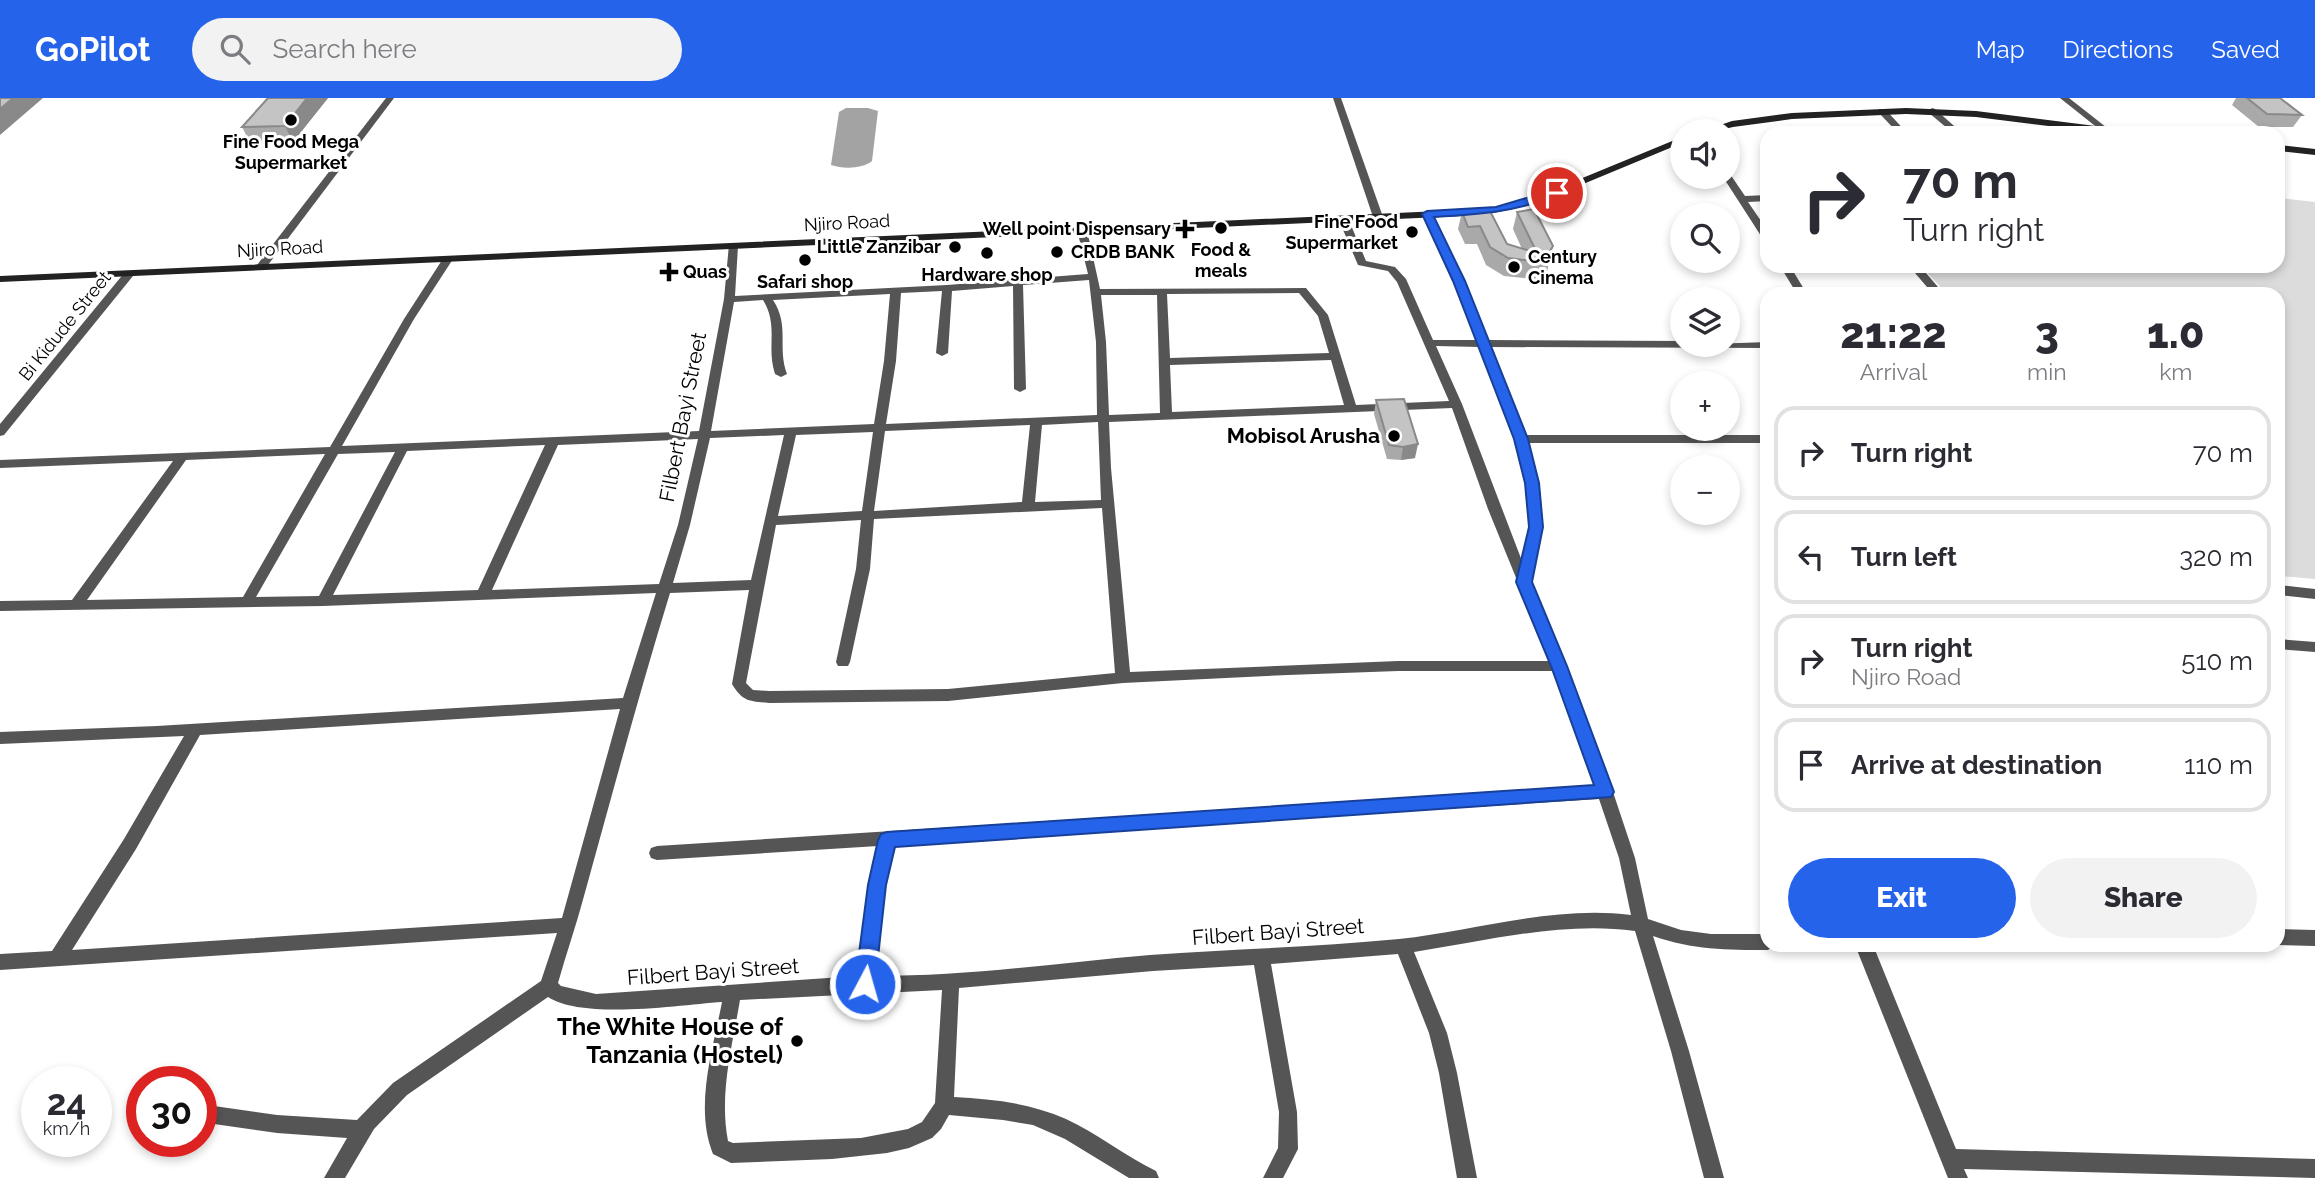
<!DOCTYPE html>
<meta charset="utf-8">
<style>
body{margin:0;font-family:Raleway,sans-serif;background:#f2f2f3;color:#2b2b33;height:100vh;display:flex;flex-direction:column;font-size:26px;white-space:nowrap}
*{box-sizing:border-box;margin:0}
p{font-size:23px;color:#7c7c81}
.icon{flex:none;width:38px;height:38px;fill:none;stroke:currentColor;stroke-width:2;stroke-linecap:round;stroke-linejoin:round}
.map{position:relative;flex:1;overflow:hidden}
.panel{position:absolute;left:1760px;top:189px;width:525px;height:665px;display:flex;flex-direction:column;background:#fff;border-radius:21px;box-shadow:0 4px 10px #0003}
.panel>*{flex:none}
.top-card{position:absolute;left:1760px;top:28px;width:525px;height:147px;border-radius:21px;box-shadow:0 4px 10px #0003;background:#fff;color:#2b2b33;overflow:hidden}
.buttons{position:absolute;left:1670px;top:21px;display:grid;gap:14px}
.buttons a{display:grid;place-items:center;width:70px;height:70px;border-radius:50%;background:#fff;box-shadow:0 4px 10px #0003;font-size:35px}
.speed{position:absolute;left:21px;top:968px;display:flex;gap:14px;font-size:35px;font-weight:700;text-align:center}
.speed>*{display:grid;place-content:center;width:91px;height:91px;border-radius:50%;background:#fff;box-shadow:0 4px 10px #0003;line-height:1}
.speed small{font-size:18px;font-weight:400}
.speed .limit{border:10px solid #d22;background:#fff;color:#111}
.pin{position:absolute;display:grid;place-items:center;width:60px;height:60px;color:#fff;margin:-30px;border:4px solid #fff;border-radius:50%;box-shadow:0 2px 7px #0007}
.me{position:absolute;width:77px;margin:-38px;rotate:6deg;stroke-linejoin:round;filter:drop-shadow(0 0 5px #0008)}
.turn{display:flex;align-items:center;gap:24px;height:147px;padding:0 28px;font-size:32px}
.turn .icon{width:91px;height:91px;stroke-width:2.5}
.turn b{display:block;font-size:49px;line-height:60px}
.eta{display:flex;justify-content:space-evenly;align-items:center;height:119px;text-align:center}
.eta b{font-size:42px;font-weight:800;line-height:49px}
.button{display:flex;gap:14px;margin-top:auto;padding:14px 28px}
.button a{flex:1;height:80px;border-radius:42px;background:#2563eb;color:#fff;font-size:28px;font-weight:800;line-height:80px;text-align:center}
.button a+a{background:#f2f2f3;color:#2b2b33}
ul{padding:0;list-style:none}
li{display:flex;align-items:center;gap:21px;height:94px;margin:0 14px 10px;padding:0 14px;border:4px solid #e1e1e2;border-radius:21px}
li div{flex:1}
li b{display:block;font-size:26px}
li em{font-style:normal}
header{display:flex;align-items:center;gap:42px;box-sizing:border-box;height:98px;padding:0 35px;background:#2563eb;color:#fff}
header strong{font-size:33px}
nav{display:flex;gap:38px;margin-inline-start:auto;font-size:24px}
.search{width:490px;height:63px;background:#f2f2f3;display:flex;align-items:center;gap:18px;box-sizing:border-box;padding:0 24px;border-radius:38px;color:#7c7c81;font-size:26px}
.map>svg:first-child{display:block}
.green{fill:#dcdcdc}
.water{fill:#a3a3a3}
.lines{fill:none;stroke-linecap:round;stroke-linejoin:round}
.street{fill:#555;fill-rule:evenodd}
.secondary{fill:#222;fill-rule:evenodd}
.wall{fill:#a9a9a9}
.shaded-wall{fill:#898989}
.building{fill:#c4c4c4;stroke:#898989;stroke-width:2}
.route{fill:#2563eb;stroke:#184099;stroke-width:2}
.poi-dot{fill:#000;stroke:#fff;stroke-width:2.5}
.labels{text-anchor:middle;stroke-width:6;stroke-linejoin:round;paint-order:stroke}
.far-poi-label{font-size:18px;font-weight:bold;fill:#000;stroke:#fff}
.far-street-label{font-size:18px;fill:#000;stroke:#fff}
.street-label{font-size:21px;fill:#000;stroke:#fff}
.poi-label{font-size:21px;font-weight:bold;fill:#000;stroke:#fff;text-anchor:end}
.near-poi-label{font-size:24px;font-weight:bold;fill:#000;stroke:#fff;text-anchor:end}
</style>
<header>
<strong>GoPilot</strong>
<div class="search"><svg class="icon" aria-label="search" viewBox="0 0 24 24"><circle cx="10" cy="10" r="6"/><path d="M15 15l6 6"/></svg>Search here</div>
<nav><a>Map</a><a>Directions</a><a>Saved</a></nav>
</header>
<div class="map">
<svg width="2315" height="1080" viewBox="0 0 2315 1080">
<rect width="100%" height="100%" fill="#fff"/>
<!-- green -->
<polygon class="green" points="2279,100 2315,104 2315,481 2279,478 2278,196 1947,196 1921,168 2278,168"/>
<!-- water -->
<path class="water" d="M846,10H868L878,13L872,63C862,71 843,71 831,67L839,14Z"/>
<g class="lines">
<!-- street -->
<g class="street">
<polygon points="386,0 394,0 265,171 257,171 257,167"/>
<polygon points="1333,0 1341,0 1383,119 1381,121 1373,119"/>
<polygon points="2060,0 2069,0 2111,33 2104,35"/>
<polygon points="1932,10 1935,11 1962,35 1953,35 1929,15 1928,13"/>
<polygon points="1879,11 1885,11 1907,35 1898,35 1879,15"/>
<polygon points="1727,75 1730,76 1745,98 1768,97 1768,103 1748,104 1768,133 1768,144 1763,141 1723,79 1727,79"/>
<path d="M1427,113L1432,116L1464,183L1487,242L1682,243V247L1768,244V250L1490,249L1524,337H1768V345H1527L1538,385L1542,429L1531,484L1566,568L1613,694L1635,760L1648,821L1681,832L1711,836H1768V847H1775L1768,852C1726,852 1693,852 1653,838L1689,953L1724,1080H1704L1671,953L1635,833C1562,823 1486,843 1414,854L1447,935L1457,975L1477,1080H1457L1439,975L1429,935L1398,856L1271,866L1297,1014L1298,1051L1283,1080H1263L1278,1050L1279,1014L1254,867L1153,873L959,890L954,999C993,1001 1030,1005 1066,1021C1097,1035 1125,1058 1156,1073L1159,1080H1129L1065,1041L1033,1027L1003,1022L949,1017L941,1031L932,1040L909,1050L887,1055L832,1061L731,1065L713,1056C694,1009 713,951 722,904C678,907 584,922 548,899L407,997L374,1031L345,1080H324L347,1040L277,1035L207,1025L201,1023V1009L207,1007L277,1017L357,1022L393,985L541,883L557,835L0,872V856L52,853L124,741L184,638L0,646V634L157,628L623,600L656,495L323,508L0,513V503L72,502L173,363L0,370V362L330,349L404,221L444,159L448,158L453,161L414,221L342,348L699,333L724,201L729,146L738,148L735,198L947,187L1088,176L1077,132L1082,129L1087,132L1100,191L1306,190L1328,217L1356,307L1449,303L1397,184L1388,173L1358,167L1338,120L1343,117L1348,120L1366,163L1395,169L1406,181L1433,242H1476L1454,183L1422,116ZM1089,182L1096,244L1097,317L886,326L896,263L901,195L942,193L936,255L942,258L948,255L952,193L1013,188L1014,291L1020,294L1026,291L1023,187ZM1299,195L1318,218L1329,255L1170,260L1167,196ZM890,196L884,263L874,326L711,333L734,204L763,202C779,228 766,249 775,276L781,279L787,276C777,249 790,228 773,202ZM1101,197H1157L1160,315L1109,317L1106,244ZM1436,248L1479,249L1520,358L1526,385L1530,429L1522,463L1462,306ZM1331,262L1344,307L1172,314L1170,267ZM1452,310L1488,411L1550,563H1398L1130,574L1111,370L1109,324ZM1098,324L1101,402L1035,404L1042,327ZM1030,327L1022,404L874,413L885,333ZM873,334L862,413L778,418L796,337ZM784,337L751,482L673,485L690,427L710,340ZM698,341L678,427L659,486L492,492L558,347ZM545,347L478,492L333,497L407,353ZM395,354L319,498L256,499L338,356ZM325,356L243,499L87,502L186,362ZM1102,410L1115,575L948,591L769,593L753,592L746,585L776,427L861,422L856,471L836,564L838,568H848L850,564L870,471L874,421ZM749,492L732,586C743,604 749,603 769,605L948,603L1123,585L1288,577L1398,573H1554L1595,688L657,748L651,750L649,755L651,760L657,762L878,748L869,787L857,878L596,896L561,888L558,885C566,856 576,828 584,798C612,697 639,596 670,495ZM620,611L562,820L72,852L136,751L200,637ZM1599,701L1619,760L1631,817C1554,807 1475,833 1399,841C1316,849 1233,851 1150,857C1059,865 967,878 875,878L885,787L894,746ZM942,892L935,1005L922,1024L908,1031L861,1040L733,1045L728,1043C719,996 732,949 740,902Z"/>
<polygon points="1780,168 1790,168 1807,196 1797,196"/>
<polygon points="1909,168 1920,168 1944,196 1933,196"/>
<polygon points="129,173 134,176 133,178 4,337 0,338 0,326 125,174"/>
<polygon points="2278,487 2315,491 2315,501 2278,497"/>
<polygon points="2278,541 2315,544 2315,554 2278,551"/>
<polygon points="2278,831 2315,832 2315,848 2278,847"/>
<polygon points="1855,847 1873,847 1956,1051 2315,1061 2315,1080 1964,1071 1968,1080 1948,1080"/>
</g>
<!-- secondary -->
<g class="secondary">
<polygon points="1906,10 1976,13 2127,32 2131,35 2106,35 1976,19 1906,16 1792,21 1733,29 1716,33 1703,33 1732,23 1792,15"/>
<polygon points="1682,39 1682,45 1535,106 1484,117 0,184 0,178 1484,111 1529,102"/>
<polygon points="2278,47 2315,51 2315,57 2278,53"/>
</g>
</g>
<!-- wall -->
<g class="wall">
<polygon points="268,0 328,0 293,44 251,46 242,29"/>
<polygon points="2236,0 2280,0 2302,17 2293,29 2259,29 2232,7"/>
<polygon points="1462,114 1507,146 1522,151 1513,131 1517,114 1553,148 1545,182 1504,178 1486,167 1477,146 1465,146 1458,131"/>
<polygon points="1376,302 1415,360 1401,362 1387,361 1374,316"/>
</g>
<!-- shaded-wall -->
<g class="shaded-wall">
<polygon points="13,0 43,0 0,37 0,11"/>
<polygon points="307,0 328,0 293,44 285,28"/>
<polygon points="1418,346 1415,360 1401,362 1403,349"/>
</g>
<!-- building -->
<g class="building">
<polygon points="0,0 13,0 0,11"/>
<polygon points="268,0 307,0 285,28 242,29"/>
<polygon points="2247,0 2280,0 2302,17 2267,16"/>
<polygon points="1534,111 1553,148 1547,158 1550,159 1549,165 1508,160 1490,149 1480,128 1468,129 1462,114 1490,113 1507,146 1537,155 1517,114"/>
<polygon points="1404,301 1418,346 1403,349 1389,347 1376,302"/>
</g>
<!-- route -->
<path class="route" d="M1557,91L1562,95L1560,97C1512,114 1485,116 1434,119L1465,183L1528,341L1539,385L1543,429L1532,484L1567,568L1614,694L1611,699L895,749L886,787L875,886L872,893L865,895L858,893L855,886L868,787L878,742L881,736L887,734L1594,687L1551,568L1516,484L1529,429L1525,385L1514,341L1453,183L1422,116L1427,113L1496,109Z"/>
<!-- markers -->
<g class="poi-dot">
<circle cx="291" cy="22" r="7"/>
<circle cx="1221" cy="130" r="7"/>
<path d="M1181.5 120.5h7v7h7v7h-7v7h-7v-7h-7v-7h7z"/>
<circle cx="1412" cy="134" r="7"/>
<circle cx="955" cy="149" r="7"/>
<circle cx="1057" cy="154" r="7"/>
<circle cx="987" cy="155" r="7"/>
<circle cx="805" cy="162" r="7"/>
<circle cx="1514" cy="169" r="7"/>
<path d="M665.5 163.5h7v7h7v7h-7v7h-7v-7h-7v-7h7z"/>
<circle cx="1394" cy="338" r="7"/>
<circle cx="797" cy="943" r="7"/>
</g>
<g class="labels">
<!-- far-poi labels -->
<g class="far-poi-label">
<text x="291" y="50">Fine Food Mega<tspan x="291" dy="21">Supermarket</tspan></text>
<text x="1398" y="130" text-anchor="end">Fine Food<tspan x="1398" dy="21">Supermarket</tspan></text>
<text x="1171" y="137" text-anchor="end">Well point Dispensary</text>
<text x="941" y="155" text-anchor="end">Little Zanzibar</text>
<text x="1221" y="158">Food &amp;<tspan x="1221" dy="21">meals</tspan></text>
<text x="1071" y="160" text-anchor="start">CRDB BANK</text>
<text x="1528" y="165" text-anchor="start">Century<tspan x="1528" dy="21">Cinema</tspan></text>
<text x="683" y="180" text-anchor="start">Quas</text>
<text x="987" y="183">Hardware shop</text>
<text x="805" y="190">Safari shop</text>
</g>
<!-- far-street labels -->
<g class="far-street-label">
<text transform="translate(847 125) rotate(-3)" y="6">Njiro Road</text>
<text transform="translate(280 151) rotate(-3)" y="6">Njiro Road</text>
<text transform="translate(65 228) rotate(-51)" y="6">Bi Kidude Street</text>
</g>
<!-- street labels -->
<g class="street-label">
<text transform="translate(683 319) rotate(-79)" y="7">Filbert Bayi Street</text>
<text transform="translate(1278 834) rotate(-4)" y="7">Filbert Bayi Street</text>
<text transform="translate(713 874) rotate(-4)" y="7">Filbert Bayi Street</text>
</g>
<!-- poi labels -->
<g class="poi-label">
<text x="1380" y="345">Mobisol Arusha</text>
</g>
<!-- near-poi labels -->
<g class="near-poi-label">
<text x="783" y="937">The White House of<tspan x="783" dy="28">Tanzania (Hostel)</tspan></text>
</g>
</g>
</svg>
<div class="buttons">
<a><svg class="icon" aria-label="sound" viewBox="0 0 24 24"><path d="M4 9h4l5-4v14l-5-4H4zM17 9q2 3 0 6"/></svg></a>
<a><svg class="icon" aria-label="search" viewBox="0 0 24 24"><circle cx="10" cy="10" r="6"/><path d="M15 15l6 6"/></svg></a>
<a><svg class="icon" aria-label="layers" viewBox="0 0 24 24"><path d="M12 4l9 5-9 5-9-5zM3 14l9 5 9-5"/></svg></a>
<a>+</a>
<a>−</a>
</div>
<div class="speed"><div>24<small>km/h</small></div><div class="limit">30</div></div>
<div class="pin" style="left:1557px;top:95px;background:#d93025"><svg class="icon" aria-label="arrive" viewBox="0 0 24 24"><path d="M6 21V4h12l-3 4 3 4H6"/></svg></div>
<svg class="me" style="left:865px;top:886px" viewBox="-20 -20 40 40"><circle r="17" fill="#2563eb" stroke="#fff" stroke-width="3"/><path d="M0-11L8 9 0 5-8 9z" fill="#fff"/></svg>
<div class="top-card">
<div class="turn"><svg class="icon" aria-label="right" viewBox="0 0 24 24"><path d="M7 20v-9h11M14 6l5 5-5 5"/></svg><div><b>70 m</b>Turn right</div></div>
</div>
<section class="panel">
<div class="eta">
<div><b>21:22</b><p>Arrival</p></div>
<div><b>3</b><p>min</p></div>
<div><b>1.0</b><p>km</p></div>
</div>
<ul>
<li><svg class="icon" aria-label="right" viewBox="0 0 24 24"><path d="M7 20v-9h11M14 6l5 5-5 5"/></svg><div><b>Turn right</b></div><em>70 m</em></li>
<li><svg class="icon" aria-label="left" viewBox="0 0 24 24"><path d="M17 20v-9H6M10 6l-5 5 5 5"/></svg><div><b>Turn left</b></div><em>320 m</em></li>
<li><svg class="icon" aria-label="right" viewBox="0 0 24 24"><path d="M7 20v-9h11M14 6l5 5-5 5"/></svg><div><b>Turn right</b><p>Njiro Road</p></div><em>510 m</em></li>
<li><svg class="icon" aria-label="arrive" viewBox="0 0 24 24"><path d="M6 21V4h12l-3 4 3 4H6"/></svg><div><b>Arrive at destination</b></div><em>110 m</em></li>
</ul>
<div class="button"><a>Exit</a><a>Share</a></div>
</section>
</div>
